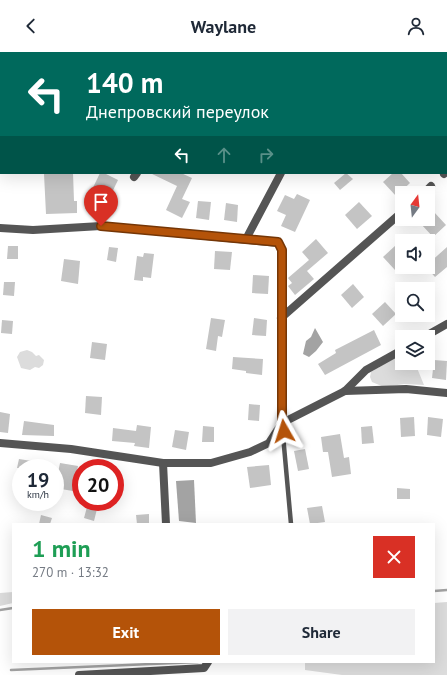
<!DOCTYPE html>
<meta charset="utf-8">
<style>
body{margin:0;font-family:"PT Sans",sans-serif;background:#f2f2f3;color:#1f2937;height:100vh;display:flex;flex-direction:column;font-size:15px;white-space:nowrap}
*{box-sizing:border-box;margin:0}
p{font-size:13px;color:#747a83}
.icon{flex:none;width:22px;height:22px;fill:none;stroke:currentColor;stroke-width:2;stroke-linecap:round;stroke-linejoin:round}
.map{position:relative;flex:1;overflow:hidden}
.drawer{position:absolute;left:12px;top:471px;width:423px;height:140px;display:flex;flex-direction:column;background:#fff;border-radius:0px;box-shadow:0 4px 16px #0002}
.drawer>*{flex:none}
.guide{position:absolute;left:0px;top:0px;width:447px;height:122px;box-shadow:0 4px 16px #0002;background:#00695c;color:#fff;overflow:hidden}
.needle{width:26px;rotate:15deg}
.controls{position:absolute;left:395px;top:134px;display:grid;gap:8px}
.controls a{display:grid;place-items:center;width:40px;height:40px;border-radius:0px;background:#fff;box-shadow:0 4px 16px #0002;font-size:20px}
.speed{position:absolute;left:12px;top:407px;display:flex;gap:8px;font-size:20px;font-weight:700;text-align:center}
.speed>*{display:grid;place-content:center;width:52px;height:52px;border-radius:50%;background:#fff;box-shadow:0 4px 16px #0002;line-height:1}
.speed small{font-size:10px;font-weight:400}
.speed .limit{border:6px solid #d22;background:#fff;color:#111}
.pin{position:absolute;display:grid;place-items:center;width:34px;height:34px;color:#fff;margin:-41px -17px;border-radius:50% 50% 50% 0;rotate:-45deg;box-shadow:0 0 4px #0007}
.pin .icon{rotate:45deg}
.me{position:absolute;width:44px;margin:-22px;rotate:354deg;stroke-linejoin:round;filter:drop-shadow(0 0 3px #0008)}
.turn{display:flex;align-items:center;gap:14px;height:84px;padding:0 20px;font-size:18px}
.turn .icon{width:52px;height:52px;stroke-width:2.5}
.turn b{display:block;font-size:28px;line-height:34px}
.lanes{display:flex;align-items:center;height:38px;padding:0 20px;background:#0003;justify-content:center;gap:20px;direction:ltr}
.lanes .off{opacity:.35}
.round{display:grid;place-items:center;flex:none;width:42px;height:42px;border-radius:0px;background:#f2f2f3}
.summary{display:flex;align-items:center;justify-content:space-between;height:68px;padding:0 20px}
h1{font-size:24px;font-weight:700;line-height:30px;color:#1e9e55}
.action{display:flex;gap:8px;margin-top:auto;padding:8px 20px}
.action a{flex:1;height:46px;border-radius:0px;background:#b45309;color:#fff;font-size:16px;font-weight:700;line-height:46px;text-align:center}
.action a+a{background:#f2f2f3;color:#1f2937}
header{display:flex;justify-content:space-between;align-items:center;height:52px;padding:0 20px;background:#fff;font-size:18px;font-weight:700}
.map>svg:first-child{display:block}
.green{fill:#dcdcdc}
.water{fill:#a3a3a3}
.lines{fill:none;stroke-linecap:round;stroke-linejoin:round}
.stream{stroke:#a3a3a3;stroke-width:2.5}
.building{fill:#c4c4c4}
.service{stroke:#555;stroke-width:4.5}
.minor{stroke:#555;stroke-width:8}
.route-casing{stroke:#753606;stroke-width:10}
.route{stroke:#b45309;stroke-width:7}
</style>
<header><svg class="icon" aria-label="back" viewBox="0 0 24 24"><path d="M15 5l-7 7 7 7"/></svg>Waylane<svg class="icon" aria-label="person" viewBox="0 0 24 24"><circle cx="12" cy="8" r="4"/><path d="M4 21q1-7 8-7t8 7"/></svg></header>
<div class="map">
<svg width="447" height="623" viewBox="0 0 447 623">
<rect width="100%" height="100%" fill="#fff"/>
<!-- green -->
<g class="green">
<polygon points="27,298 32,300 36,304 39,303 44,308 43,313 39,316 35,315 30,318 21,316 17,305 20,300"/>
<polygon points="402,301 402,311 415,311 424,333 404,332 384,335 372,330 370,325 371,320"/>
<polygon points="13,540 13,551 0,554 0,541"/>
<polygon points="447,550 447,623 342,623 305,618 305,610 434,610 434,551"/>
</g>
<!-- water -->
<g class="water">
<polygon points="315,276 323,290 316,299 309,305 303,302 306,289 311,285"/>
<polygon points="194,428 196,471 179,469 176,429"/>
</g>
<g class="lines">
<!-- stream -->
<g class="stream">
<polyline points="434,539 447,538"/>
<polyline points="0,558 13,556"/>
<polyline points="11,618 198,610"/>
</g>
</g>
<!-- building -->
<g class="building">
<polygon points="73,121 74,149 77,149 77,161 46,162 44,122"/>
<polygon points="100,121 104,121 118,128 105,155 88,146"/>
<polygon points="150,121 181,121 192,126 182,147 190,150 182,166 166,158 177,134"/>
<polygon points="346,121 353,127 340,138 334,131"/>
<polygon points="393,121 401,121 410,131 396,144 383,130"/>
<polygon points="297,142 310,148 295,180 281,174 286,163 277,159 285,143 294,147"/>
<polygon points="198,149 211,150 209,168 196,166"/>
<polygon points="359,150 372,164 357,177 345,163"/>
<polygon points="226,151 238,153 237,170 224,168"/>
<polygon points="434,160 446,173 433,185 421,172 428,167"/>
<polygon points="316,187 328,201 307,219 314,227 295,243 288,234 292,231 288,226 309,208 302,200"/>
<polygon points="396,193 402,200 402,211 395,218 383,205"/>
<polygon points="8,194 18,194 18,207 7,207"/>
<polygon points="109,195 118,196 116,210 107,208"/>
<polygon points="447,195 447,215 435,225 426,215 428,215 428,212"/>
<polygon points="215,199 232,200 230,218 214,217"/>
<polygon points="144,201 154,202 151,226 143,225 143,229 134,228 137,204 143,205"/>
<polygon points="64,207 80,209 78,232 61,229"/>
<polygon points="253,223 269,224 268,242 252,241"/>
<polygon points="4,230 15,230 14,244 3,243"/>
<polygon points="353,232 364,245 352,256 341,243"/>
<polygon points="385,250 396,262 383,274 372,262"/>
<polygon points="211,266 225,268 222,285 218,284 216,299 206,297"/>
<polygon points="254,266 267,268 266,284 252,283"/>
<polygon points="2,268 13,269 12,282 1,281"/>
<polygon points="374,278 381,293 325,323 318,312 336,301 335,298"/>
<polygon points="92,290 107,292 105,308 90,306"/>
<polygon points="233,305 263,307 262,323 246,321 246,319 232,317"/>
<polygon points="434,308 447,309 446,328 432,326"/>
<polygon points="86,344 102,345 101,363 85,361"/>
<polygon points="249,352 260,353 259,369 248,368"/>
<polygon points="0,360 10,362 8,381 0,380"/>
<polygon points="414,365 415,384 401,385 400,366"/>
<polygon points="428,365 443,367 441,385 427,383"/>
<polygon points="24,369 54,373 54,384 22,383"/>
<polygon points="137,373 151,375 149,396 134,394 135,391 112,389 113,376 136,379"/>
<polygon points="203,374 214,375 214,390 202,390"/>
<polygon points="372,374 374,391 362,392 361,375"/>
<polygon points="175,378 189,380 186,398 172,395"/>
<polygon points="340,382 344,406 349,405 351,422 332,425 328,400 323,400 321,385"/>
<polygon points="305,397 309,417 298,419 294,399"/>
<polygon points="19,407 38,410 37,416 17,416"/>
<polygon points="60,411 78,414 73,439 55,436"/>
<polygon points="269,413 271,433 250,436 247,415"/>
<polygon points="397,436 410,437 410,447 397,447"/>
<polygon points="322,454 325,470 310,472 307,456"/>
<polygon points="87,455 97,457 94,469 84,466"/>
<polygon points="149,462 149,472 137,472 136,463"/>
<polygon points="41,463 52,466 50,472 39,472"/>
</g>
<g class="lines">
<!-- service -->
<polyline class="service" points="282,372 291,472"/>
<!-- minor -->
<g class="minor">
<polyline points="364,0 366,1"/>
<polyline points="199,1 199,0"/>
<polyline points="446,42 447,43"/>
<polyline points="444,122 445,121"/>
<polyline points="134,125 137,121"/>
<polyline points="424,141 431,134"/>
<polyline points="0,176 33,178 101,174 279,191 282,198 282,371"/>
<polyline points="246,187 281,121"/>
<polyline points="281,266 402,160"/>
<polyline points="424,285 447,272"/>
<polyline points="345,339 406,337 447,341"/>
<polyline points="0,391 71,397 163,411 211,411 250,400 269,391 282,371 345,339 366,318 402,298"/>
<polyline points="163,411 166,472"/>
<polyline points="79,623 204,616 208,610"/>
</g>
</g>
<g class="lines">
<defs>
<polyline id="route" points="101,174 278,190 282,198 282,371 284,379"/>
</defs>
<!-- route casing -->
<use href="#route" class="route-casing"/>
<!-- route -->
<use href="#route" class="route"/>
</g>
</svg>
<div class="controls">
<a><svg class="needle" viewBox="-14 -14 28 28"><path d="M0-13l5 13h-10z" fill="#e53935"/><path d="M0 13l5-13h-10z" fill="#747a83"/></svg></a>
<a><svg class="icon" aria-label="sound" viewBox="0 0 24 24"><path d="M4 9h4l5-4v14l-5-4H4zM17 9q2 3 0 6"/></svg></a>
<a><svg class="icon" aria-label="search" viewBox="0 0 24 24"><circle cx="10" cy="10" r="6"/><path d="M15 15l6 6"/></svg></a>
<a><svg class="icon" aria-label="layers" viewBox="0 0 24 24"><path d="M12 4l9 5-9 5-9-5zM3 14l9 5 9-5"/></svg></a>
</div>
<div class="speed"><div>19<small>km/h</small></div><div class="limit">20</div></div>
<div class="pin" style="left:101px;top:174px;background:#d93025"><svg class="icon" aria-label="arrive" viewBox="0 0 24 24"><path d="M6 21V4h12l-3 4 3 4H6"/></svg></div>
<svg class="me" style="left:284px;top:379px" viewBox="-20 -20 40 40"><path d="M0-17L14 15 0 8-14 15z" fill="#b45309" stroke="#fff" stroke-width="4"/></svg>
<div class="guide">
<div class="turn"><svg class="icon" aria-label="left" viewBox="0 0 24 24"><path d="M17 20v-9H6M10 6l-5 5 5 5"/></svg><div><b>140 m</b>Днепровский переулок</div></div>
<div class="lanes"><svg class="icon" aria-label="left" viewBox="0 0 24 24"><path d="M17 20v-9H6M10 6l-5 5 5 5"/></svg><svg class="icon off" aria-label="ahead" viewBox="0 0 24 24"><path d="M12 20V5M6 11l6-6 6 6"/></svg><svg class="icon off" aria-label="right" viewBox="0 0 24 24"><path d="M7 20v-9h11M14 6l5 5-5 5"/></svg></div>
</div>
<section class="drawer">
<div class="summary"><div><h1>1 min</h1><p>270 m · 13:32</p></div><a class="round" style="background:#d93025;color:#fff"><svg class="icon" aria-label="close" viewBox="0 0 24 24"><path d="M6 6l12 12M18 6L6 18"/></svg></a></div>
<div class="action"><a>Exit</a><a>Share</a></div>
</section>
</div>
